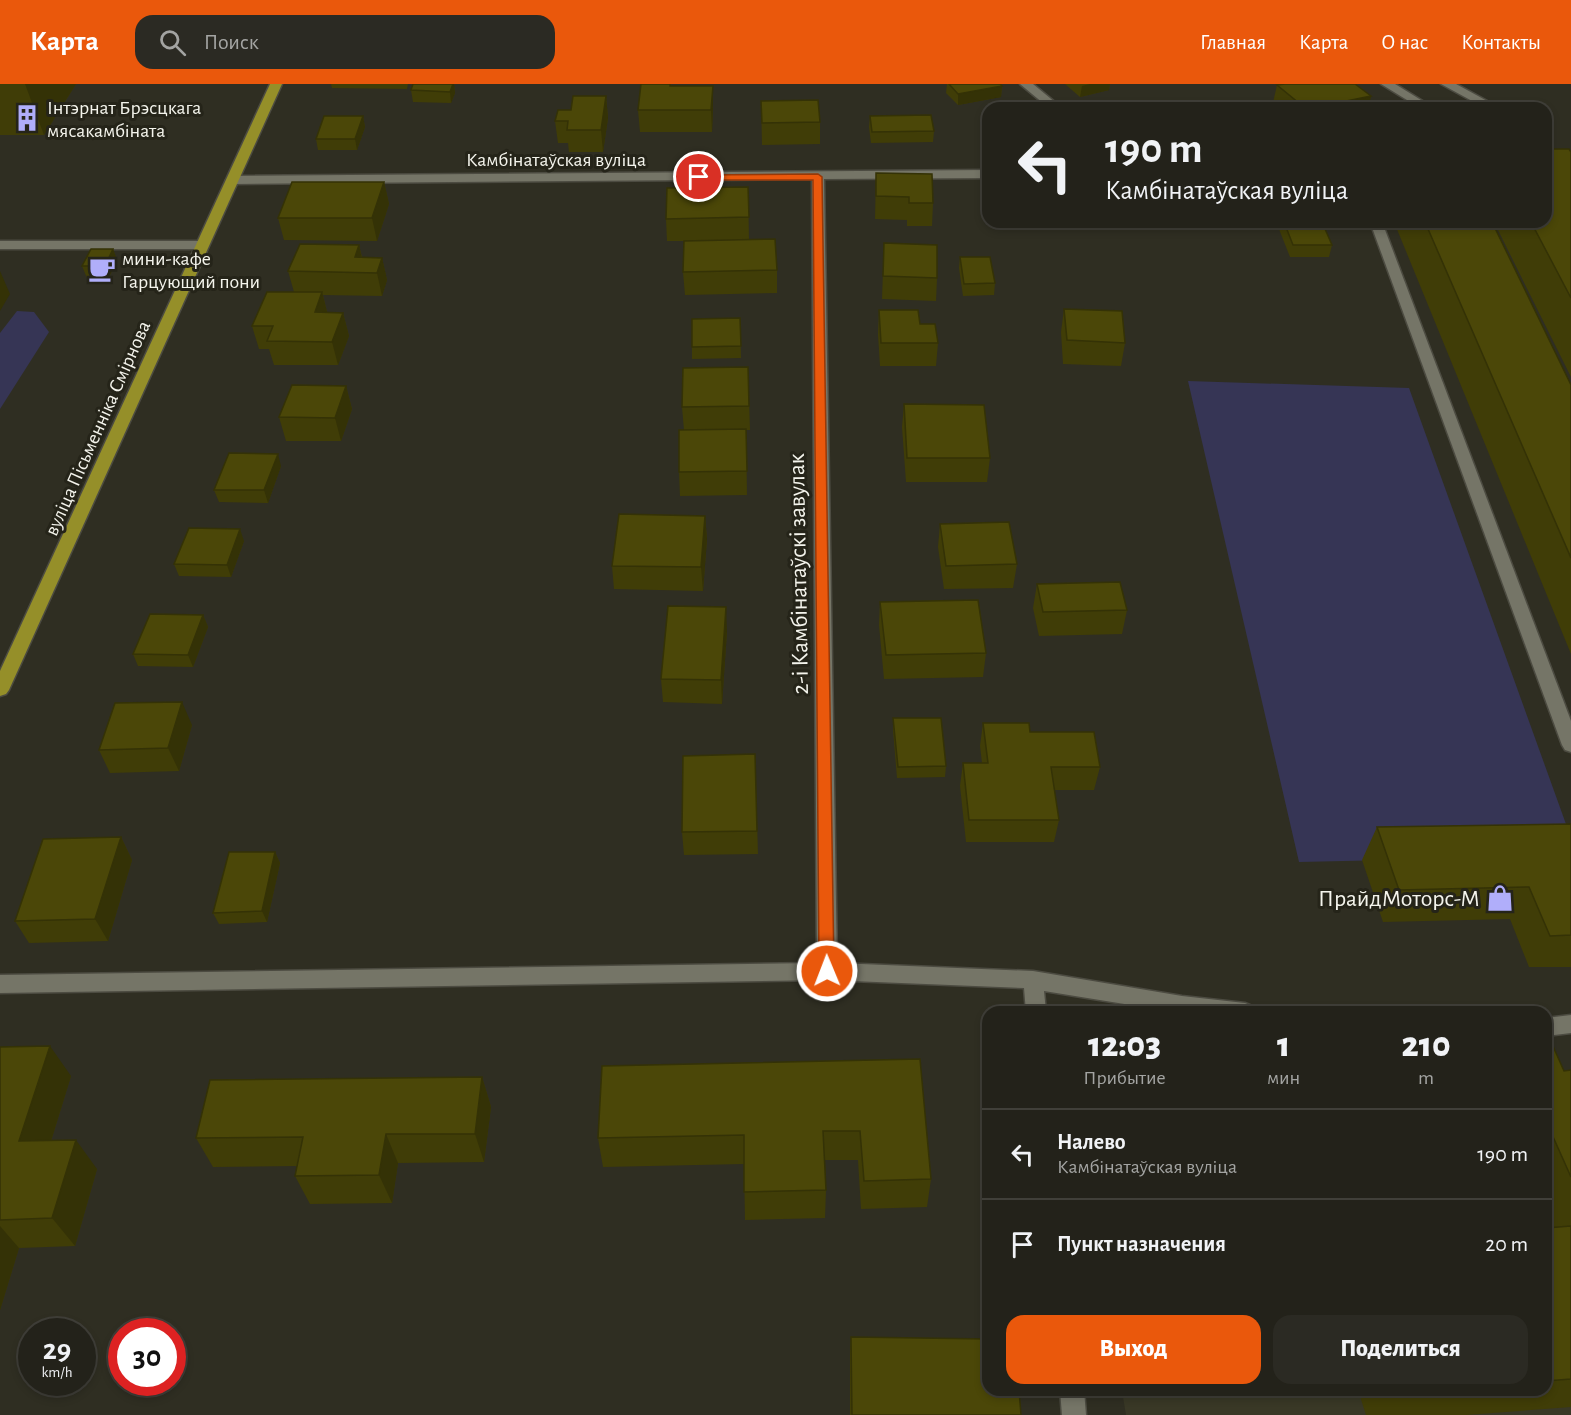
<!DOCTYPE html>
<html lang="ru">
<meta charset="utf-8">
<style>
body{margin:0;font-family:"Alegreya Sans",sans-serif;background:#2b2a23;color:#f1f3f6;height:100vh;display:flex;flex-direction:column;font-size:22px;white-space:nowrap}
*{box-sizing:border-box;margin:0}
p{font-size:20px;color:#a3a4a2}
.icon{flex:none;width:33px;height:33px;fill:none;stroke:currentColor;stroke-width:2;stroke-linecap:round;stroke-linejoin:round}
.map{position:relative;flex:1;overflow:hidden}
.side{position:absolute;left:982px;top:922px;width:570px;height:390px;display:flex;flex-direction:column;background:#23221a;border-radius:18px;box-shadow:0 3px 9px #0003,0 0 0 2px #403f39}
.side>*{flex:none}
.hud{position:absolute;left:982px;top:18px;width:570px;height:126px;border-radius:18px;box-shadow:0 3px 9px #0003,0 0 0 2px #403f39;background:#23221a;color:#f1f3f6;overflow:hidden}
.speed{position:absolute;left:18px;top:1234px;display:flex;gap:12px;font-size:30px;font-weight:700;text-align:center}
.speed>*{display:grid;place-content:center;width:78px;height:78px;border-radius:50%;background:#23221a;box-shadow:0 3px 9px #0003,0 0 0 2px #403f39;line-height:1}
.speed small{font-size:15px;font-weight:400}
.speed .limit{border:9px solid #d22;background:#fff;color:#111}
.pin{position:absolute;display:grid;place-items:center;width:51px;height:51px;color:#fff;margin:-26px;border:3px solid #fff;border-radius:50%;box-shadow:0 2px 6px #0007}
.me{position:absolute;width:66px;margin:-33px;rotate:359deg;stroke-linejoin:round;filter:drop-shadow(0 0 4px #0008)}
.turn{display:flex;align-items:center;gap:21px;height:126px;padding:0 24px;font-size:27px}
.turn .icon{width:78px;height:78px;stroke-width:2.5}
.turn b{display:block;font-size:42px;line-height:51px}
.eta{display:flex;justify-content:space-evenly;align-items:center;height:102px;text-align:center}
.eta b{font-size:36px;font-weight:800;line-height:42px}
.action{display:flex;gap:12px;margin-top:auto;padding:12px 24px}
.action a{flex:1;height:69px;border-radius:18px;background:#ea580c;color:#fff;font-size:24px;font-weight:800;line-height:69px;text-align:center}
.action a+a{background:#2b2a23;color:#f1f3f6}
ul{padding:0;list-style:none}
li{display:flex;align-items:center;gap:18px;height:90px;padding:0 24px;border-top:2px solid #403f39}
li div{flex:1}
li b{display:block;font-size:22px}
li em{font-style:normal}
header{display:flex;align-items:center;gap:36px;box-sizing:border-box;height:84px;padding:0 30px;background:#ea580c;color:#fff}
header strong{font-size:28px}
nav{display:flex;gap:33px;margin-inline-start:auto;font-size:21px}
.search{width:420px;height:54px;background:#2b2a23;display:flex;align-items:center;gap:15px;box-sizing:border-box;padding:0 21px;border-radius:18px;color:#a3a4a2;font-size:22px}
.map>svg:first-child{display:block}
.built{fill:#393826}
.green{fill:#363555}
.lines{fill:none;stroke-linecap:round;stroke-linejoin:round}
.minor-casing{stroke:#4c4b41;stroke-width:3}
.major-casing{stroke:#4c4b41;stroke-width:3}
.minor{fill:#757567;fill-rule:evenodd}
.major{fill:#958f29;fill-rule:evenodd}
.wall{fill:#403d07}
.shaded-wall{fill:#343206}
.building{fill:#4b4708;stroke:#343206;stroke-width:1.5}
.route{fill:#ea580c;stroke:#983908;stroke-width:1.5}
.labels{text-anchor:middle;stroke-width:6;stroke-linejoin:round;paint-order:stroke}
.far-poi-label{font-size:20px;fill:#f4f4ec;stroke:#252419;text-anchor:start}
.far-street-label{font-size:20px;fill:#f4f4ec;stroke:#252419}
.street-label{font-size:24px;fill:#f4f4ec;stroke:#252419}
.poi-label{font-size:24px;fill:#f4f4ec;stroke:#252419;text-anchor:end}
</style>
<header>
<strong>Карта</strong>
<div class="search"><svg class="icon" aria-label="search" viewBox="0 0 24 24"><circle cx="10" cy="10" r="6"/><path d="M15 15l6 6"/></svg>Поиск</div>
<nav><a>Главная</a><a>Карта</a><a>О нас</a><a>Контакты</a></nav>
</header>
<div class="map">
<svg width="1571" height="1331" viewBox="0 0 1571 1331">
<rect width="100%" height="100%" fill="#2f2e22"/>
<!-- built -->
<polygon class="built" points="1571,1023 1571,1331 1126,1331 1122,1307 1546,1306 1547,1024"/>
<!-- green -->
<g class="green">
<polygon points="17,227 34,228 49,248 0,325 0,249"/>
<polygon points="1188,297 1409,304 1571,754 1571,772 1299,778"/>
</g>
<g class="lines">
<defs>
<g id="minor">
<polygon points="1020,0 1033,0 1062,24 1049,24"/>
<polygon points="1381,0 1395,0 1434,24 1420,24"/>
<polygon points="1441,0 1456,0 1500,24 1485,24"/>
<polygon points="988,86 988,94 824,95 837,879 1033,887 1182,912 1245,919 1252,922 1255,928 1174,928 1044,907 1046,928 1026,928 1024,904 827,896 0,909 0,891 817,879 812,95 232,100 226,96 232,92"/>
<polygon points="1370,138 1382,138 1571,637 1571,668 1565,666 1562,661"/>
<polygon points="0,157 201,157 207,161 201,165 0,165"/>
<polygon points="1571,931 1571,949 1546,952 1546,934"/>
<polygon points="1060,1306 1084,1306 1086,1331 1062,1331"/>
</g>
<polygon id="major" points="270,0 282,0 9,606 6,610 0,612 0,587"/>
</defs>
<!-- minor casing -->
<use href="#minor" class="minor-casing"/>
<!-- major casing -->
<use href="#major" class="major-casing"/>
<!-- minor -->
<use href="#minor" class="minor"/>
<!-- major -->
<use href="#major" class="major"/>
</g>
<!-- wall -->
<g class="wall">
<polygon points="0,0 76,0 44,51 0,51"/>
<polygon points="331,0 408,0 407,5 332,4"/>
<polygon points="413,0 454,0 455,9 451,19 413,18 411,6"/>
<polygon points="947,0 1000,0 1002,2 1001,13 958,21 946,9"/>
<polygon points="1065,0 1110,0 1109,6 1080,13"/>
<polygon points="1277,1 1371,12 1368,24 1273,24 1272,23"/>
<polygon points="606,12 608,34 603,68 569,68 568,59 558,59 555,37 571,26"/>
<polygon points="761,17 820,38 820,60 762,61"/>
<polygon points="713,24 712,48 640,48 638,26"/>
<polygon points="363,32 365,43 357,66 318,66 316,55"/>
<polygon points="870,32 934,47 933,58 871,59 869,43"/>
<polygon points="1571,68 1571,293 1494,138 1546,138"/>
<polygon points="876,89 933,119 932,142 907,142 907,136 875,135"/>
<polygon points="384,98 389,120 377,157 284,156 278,134"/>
<polygon points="748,103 749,156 777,186 777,209 685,211 683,188 684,157 667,157 666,135"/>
<polygon points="1174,138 1234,138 1232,144 1177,144"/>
<polygon points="1278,138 1322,138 1332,161 1329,173 1290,173 1277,140"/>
<polygon points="1394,138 1492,138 1571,301 1571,570"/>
<polygon points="884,159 937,194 936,217 882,215"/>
<polygon points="359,161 362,173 382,174 387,196 382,212 323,211 327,228 343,229 349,252 338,281 274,281 269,265 259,265 252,242 294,208 288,187"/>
<polygon points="113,165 117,176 109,193 87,194 82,182"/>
<polygon points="960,173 995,199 994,211 963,212 959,184"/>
<polygon points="1064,225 1125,259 1121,282 1063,280 1061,248"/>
<polygon points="879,226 920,240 938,259 936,282 880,282 878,250"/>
<polygon points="740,234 741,274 692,275 692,263"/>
<polygon points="748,283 750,346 746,346 747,411 680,412 679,388 684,346 682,323"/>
<polygon points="346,302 352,325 341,357 286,357 279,333"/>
<polygon points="904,320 990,374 987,398 906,398 902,343"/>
<polygon points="281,382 268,419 219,418 214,406"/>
<polygon points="705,432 707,455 703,507 614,505 612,482"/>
<polygon points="940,440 1017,480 1013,504 944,505 938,463"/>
<polygon points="244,457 231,493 179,492 174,480"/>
<polygon points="1037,500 1127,526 1122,550 1039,552 1033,524"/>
<polygon points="880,518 986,569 983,593 884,595 879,541"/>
<polygon points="203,531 208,543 193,583 138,582 133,570"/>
<polygon points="727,547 722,620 663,618 661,595"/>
<polygon points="893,634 946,682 945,693 897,694 893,646"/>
<polygon points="983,639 1030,648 1100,683 1094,706 1054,706 1059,736 1054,758 966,758 960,702 963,679 982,679 980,662"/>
<polygon points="192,641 179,687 110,689 99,666"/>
<polygon points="755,670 758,770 684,771 682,748"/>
<polygon points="1571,740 1571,883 1529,883 1510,835 1383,838 1362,776 1377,743"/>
<polygon points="121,753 132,776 108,857 29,859 15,837"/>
<polygon points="275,768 280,779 267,838 219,840 213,829"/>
<polygon points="1546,960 1564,987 1570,987 1571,985 1571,1323 1466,1331 1366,1331 1358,1306 1546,1306 1546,1144 1548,1144 1546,1141"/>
<polygon points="0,963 71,992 51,1057 97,1085 75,1162 19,1164 0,1226"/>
<polygon points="920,975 931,1095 927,1123 861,1125 858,1076 825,1076 826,1106 825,1134 745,1136 744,1080 603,1083 598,1054"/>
<polygon points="482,993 491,1023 484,1078 398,1079 392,1119 310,1120 295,1092 297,1082 213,1083 196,1054"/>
<polygon points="851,1253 1021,1331 850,1331 850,1270"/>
</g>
<!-- shaded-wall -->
<g class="shaded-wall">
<polygon points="25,0 76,0 44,51"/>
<polygon points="453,0 454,0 455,9 451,19 450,8"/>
<polygon points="1090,0 1110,0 1109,6 1080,13 1082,2"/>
<polygon points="713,2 713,24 712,48 711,26"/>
<polygon points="1002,2 1001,13 958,21 958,10"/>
<polygon points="606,12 608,34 603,68 601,46"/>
<polygon points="1371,12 1368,24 1312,24"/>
<polygon points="363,32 365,43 357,66 355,55"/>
<polygon points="384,98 389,120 377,157 372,134"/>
<polygon points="359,161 364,184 355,173"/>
<polygon points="113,165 117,176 109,193 105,182"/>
<polygon points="382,174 387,196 382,212 377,189"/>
<polygon points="0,187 10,210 0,227"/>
<polygon points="322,208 328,232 315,228"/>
<polygon points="343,229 349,252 338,281 332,258"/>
<polygon points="346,302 352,325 341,357 335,334"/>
<polygon points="278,370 281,382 268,419 264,406"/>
<polygon points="705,432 707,455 703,507 701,483"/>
<polygon points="240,445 244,457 231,493 227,481"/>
<polygon points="726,523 727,547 722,620 721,596"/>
<polygon points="203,531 208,543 193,583 188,571"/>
<polygon points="182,618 192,641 179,687 168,664"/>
<polygon points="121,753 132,776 108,857 95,835"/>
<polygon points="275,768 280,779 267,838 262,827"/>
<polygon points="50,962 71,992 42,1086 19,1057"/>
<polygon points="482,993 491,1023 484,1078 475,1050"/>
<polygon points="386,1050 398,1079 392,1119 379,1091"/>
<polygon points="76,1056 97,1085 75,1162 52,1134"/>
<polygon points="0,1142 19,1164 0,1226"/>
</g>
<!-- building -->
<g class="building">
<polygon points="413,0 453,0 450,8 411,6"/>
<polygon points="641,0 670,0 670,2 713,2 711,26 638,26"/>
<polygon points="949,0 1000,0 1002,2 958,10"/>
<polygon points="1285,0 1355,0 1371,12 1312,24 1305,24 1277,1"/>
<polygon points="573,12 606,12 601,46 567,46 568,37 555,37 558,26 571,26"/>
<polygon points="818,16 820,38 762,39 761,17"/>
<polygon points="1148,17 1157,24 1120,24 1119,23"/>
<polygon points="1006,20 1061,20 1062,24 1007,24"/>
<polygon points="931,31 934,47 872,48 870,32"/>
<polygon points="324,32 363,32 355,55 316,55"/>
<polygon points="1546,65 1569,65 1571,68 1571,214 1531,138 1546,138"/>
<polygon points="876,89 932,90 933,119 909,119 909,113 876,112"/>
<polygon points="292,98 384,98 372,134 278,134"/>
<polygon points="748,103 749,133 666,135 667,104"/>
<polygon points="1284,138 1322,138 1332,161 1293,161"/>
<polygon points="1425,138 1492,138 1571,301 1571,474"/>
<polygon points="775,155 777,186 683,188 684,157"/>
<polygon points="884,159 937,161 937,194 883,192"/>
<polygon points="300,160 359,161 355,173 382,174 377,189 288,187"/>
<polygon points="91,165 113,165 105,182 82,182"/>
<polygon points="960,173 990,173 995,199 964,200"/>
<polygon points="267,208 322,208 315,228 343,229 332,258 267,257 273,242 252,242"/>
<polygon points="1064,225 1122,227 1125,259 1067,256"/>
<polygon points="879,226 918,226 920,240 935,240 938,259 881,259"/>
<polygon points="740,234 741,262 692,263 692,235"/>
<polygon points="748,283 749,322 682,323 683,284"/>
<polygon points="292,301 346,302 335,334 279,333"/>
<polygon points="904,320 984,321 990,374 907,374"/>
<polygon points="746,345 747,387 679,388 679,346"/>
<polygon points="229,369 278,370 264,406 214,406"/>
<polygon points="619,430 705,432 701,483 612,482"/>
<polygon points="1009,438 1017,480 946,482 940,440"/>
<polygon points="189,444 240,445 227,481 174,480"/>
<polygon points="1120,498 1127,526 1043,528 1037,500"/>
<polygon points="978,516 986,569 886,571 880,518"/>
<polygon points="668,522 726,523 721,596 661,595"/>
<polygon points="150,530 203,531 188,571 133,570"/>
<polygon points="182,618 168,664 99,666 115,619"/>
<polygon points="893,634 941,634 946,682 898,683"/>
<polygon points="983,639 1029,639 1030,648 1094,648 1100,683 1051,683 1059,736 969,736 963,679 988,679"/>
<polygon points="755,670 757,747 682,748 683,672"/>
<polygon points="1571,740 1571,851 1550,852 1529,803 1399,806 1377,743"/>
<polygon points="121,753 95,835 15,837 43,755"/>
<polygon points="229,768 275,768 262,827 213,829"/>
<polygon points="1546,960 1552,960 1564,987 1571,986 1571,1093 1546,1037"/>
<polygon points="50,962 19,1057 76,1056 52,1134 0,1136 0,963"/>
<polygon points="920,975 931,1095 864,1097 860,1047 823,1047 826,1106 744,1108 744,1051 598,1054 602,982"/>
<polygon points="482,993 475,1050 386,1050 379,1091 295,1092 303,1053 196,1054 210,996"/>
<polygon points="1571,1142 1571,1295 1546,1297 1546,1144"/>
<polygon points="851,1253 988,1255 988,1306 1019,1306 1021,1331 852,1331"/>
<polygon points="1393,1306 1425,1306 1393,1309"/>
</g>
<!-- route -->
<polygon class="route" points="818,90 822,93 834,887 827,893 819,887 813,96 699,96 694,93 699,91"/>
<!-- icons -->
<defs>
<symbol id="building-bare" viewBox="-9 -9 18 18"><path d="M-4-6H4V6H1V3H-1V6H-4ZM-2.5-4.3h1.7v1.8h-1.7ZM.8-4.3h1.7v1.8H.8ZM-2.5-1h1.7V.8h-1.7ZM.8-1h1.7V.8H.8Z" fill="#b0aefa" stroke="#252419" stroke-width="2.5" paint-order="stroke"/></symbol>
<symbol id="cafe-bare" viewBox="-9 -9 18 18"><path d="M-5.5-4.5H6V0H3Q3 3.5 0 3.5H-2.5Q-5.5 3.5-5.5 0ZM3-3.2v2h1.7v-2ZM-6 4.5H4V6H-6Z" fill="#b0aefa" stroke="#252419" stroke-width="2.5" paint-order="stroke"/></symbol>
<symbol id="shop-bare" viewBox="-9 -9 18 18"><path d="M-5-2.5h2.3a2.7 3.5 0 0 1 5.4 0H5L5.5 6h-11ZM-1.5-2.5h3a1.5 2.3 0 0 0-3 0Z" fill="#b0aefa" stroke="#252419" stroke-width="2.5" paint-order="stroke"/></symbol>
</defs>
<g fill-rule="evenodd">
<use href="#building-bare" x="8" y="15" width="38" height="38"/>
<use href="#cafe-bare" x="83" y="166" width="38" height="38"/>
<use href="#shop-bare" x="1481" y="795" width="38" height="38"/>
</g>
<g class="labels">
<!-- far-poi labels -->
<g class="far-poi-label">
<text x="47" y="30">Інтэрнат Брэсцкага<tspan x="47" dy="23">мясакамбіната</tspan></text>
<text x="122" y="181">мини-кафе<tspan x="122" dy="23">Гарцующий пони</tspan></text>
</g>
<!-- far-street labels -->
<g class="far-street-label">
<text x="556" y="82">Камбінатаўская вуліца</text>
<text transform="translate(97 344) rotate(-66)" y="7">вуліца Пісьменніка Смірнова</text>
</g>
<!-- street labels -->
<g class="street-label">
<text transform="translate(798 490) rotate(-91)" y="8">2-і Камбінатаўскі завулак</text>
</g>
<!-- poi labels -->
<g class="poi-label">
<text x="1480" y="822">ПрайдМоторс-М</text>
</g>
</g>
</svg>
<div class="speed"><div>29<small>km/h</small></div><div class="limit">30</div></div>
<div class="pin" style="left:699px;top:93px;background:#d93025"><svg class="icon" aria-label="arrive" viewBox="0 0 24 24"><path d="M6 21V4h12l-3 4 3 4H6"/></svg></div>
<svg class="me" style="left:827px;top:887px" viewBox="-20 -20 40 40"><circle r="17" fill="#ea580c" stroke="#fff" stroke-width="3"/><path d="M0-11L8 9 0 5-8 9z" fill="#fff"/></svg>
<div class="hud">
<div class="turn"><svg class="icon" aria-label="left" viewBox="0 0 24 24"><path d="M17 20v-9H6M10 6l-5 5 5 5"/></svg><div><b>190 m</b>Камбінатаўская вуліца</div></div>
</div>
<section class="side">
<div class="eta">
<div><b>12:03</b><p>Прибытие</p></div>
<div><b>1</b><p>мин</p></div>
<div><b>210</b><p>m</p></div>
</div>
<ul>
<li><svg class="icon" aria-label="left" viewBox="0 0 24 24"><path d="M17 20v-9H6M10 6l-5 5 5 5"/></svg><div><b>Налево</b><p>Камбінатаўская вуліца</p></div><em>190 m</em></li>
<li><svg class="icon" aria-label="arrive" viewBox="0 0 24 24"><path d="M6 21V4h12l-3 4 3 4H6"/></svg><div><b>Пункт назначения</b></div><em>20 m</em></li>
</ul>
<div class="action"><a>Выход</a><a>Поделиться</a></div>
</section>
</div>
